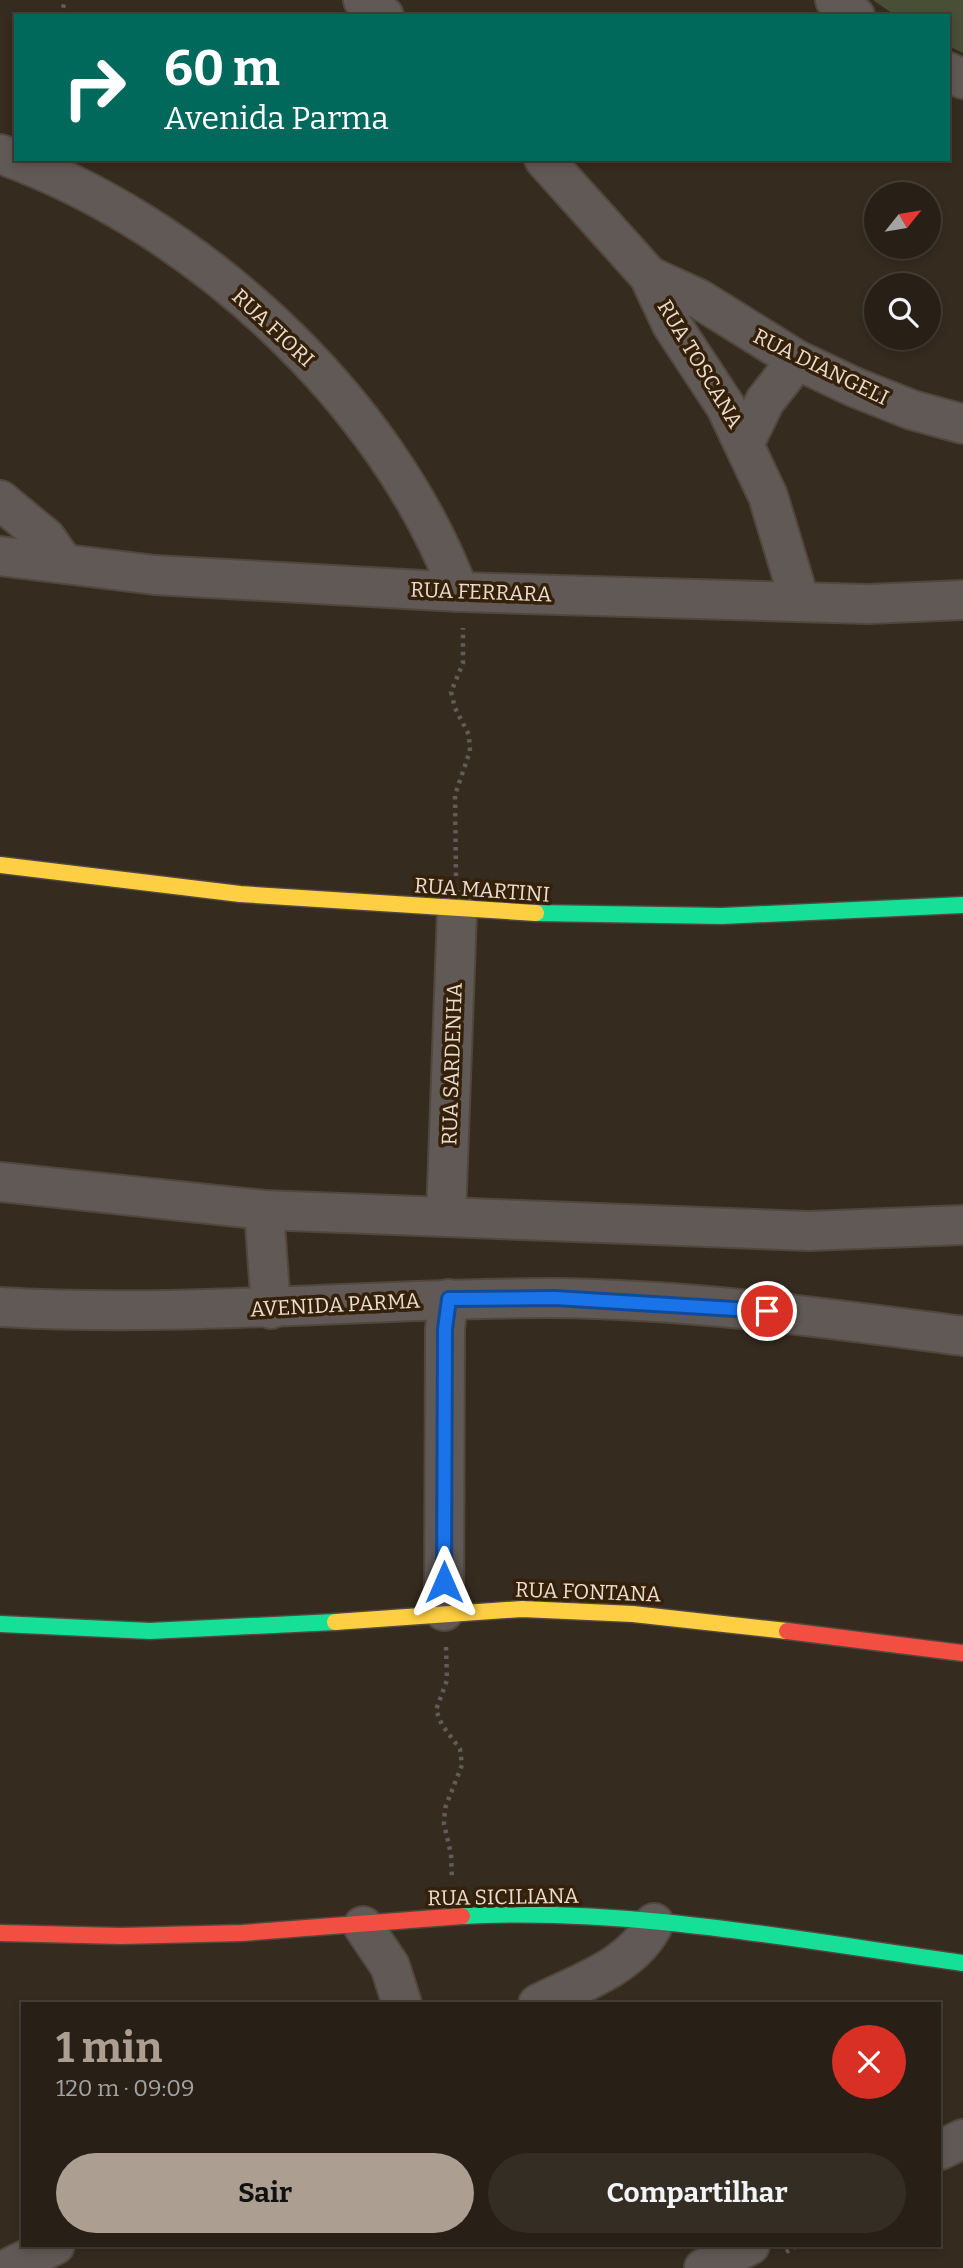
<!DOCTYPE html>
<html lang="pt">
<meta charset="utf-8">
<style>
body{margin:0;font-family:Bitter,serif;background:#342d24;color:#f1f3f6;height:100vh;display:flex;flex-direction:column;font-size:26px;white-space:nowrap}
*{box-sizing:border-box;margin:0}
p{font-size:23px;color:#a5a3a1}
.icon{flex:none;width:38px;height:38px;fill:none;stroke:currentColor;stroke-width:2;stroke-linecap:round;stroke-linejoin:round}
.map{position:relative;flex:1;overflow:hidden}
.side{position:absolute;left:21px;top:2002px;width:920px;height:245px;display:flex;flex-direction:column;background:#282017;border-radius:0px;box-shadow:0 4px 10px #0003,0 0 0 2px #443e36}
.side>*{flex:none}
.top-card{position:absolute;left:14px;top:14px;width:936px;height:147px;border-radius:0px;box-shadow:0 4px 10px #0003,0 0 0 2px #443e36;background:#00695c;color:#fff;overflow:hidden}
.needle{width:46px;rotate:60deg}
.fabs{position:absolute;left:864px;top:182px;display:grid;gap:14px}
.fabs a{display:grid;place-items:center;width:77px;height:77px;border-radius:50%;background:#282017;box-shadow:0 4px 10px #0003,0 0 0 2px #443e36;font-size:35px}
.pin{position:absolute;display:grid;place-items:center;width:60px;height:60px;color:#fff;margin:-30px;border:4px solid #fff;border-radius:50%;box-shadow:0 2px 7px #0007}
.me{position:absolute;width:77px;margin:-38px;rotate:0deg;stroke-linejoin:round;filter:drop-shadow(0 0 5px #0008)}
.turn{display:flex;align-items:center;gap:24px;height:147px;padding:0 35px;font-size:32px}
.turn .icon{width:91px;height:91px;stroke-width:2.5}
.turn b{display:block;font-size:49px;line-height:60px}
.round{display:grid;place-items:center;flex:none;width:74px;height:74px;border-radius:37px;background:#342d24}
.headline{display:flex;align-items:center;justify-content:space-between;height:119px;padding:0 35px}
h1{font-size:42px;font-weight:700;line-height:52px;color:#ac9f92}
.cta{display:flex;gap:14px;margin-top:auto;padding:14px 35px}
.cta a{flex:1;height:80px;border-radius:42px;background:#ac9f92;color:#111;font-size:28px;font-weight:700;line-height:80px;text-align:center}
.cta a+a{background:#342d24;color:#f1f3f6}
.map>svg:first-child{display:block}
.green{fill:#494e37}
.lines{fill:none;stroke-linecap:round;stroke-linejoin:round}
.street-casing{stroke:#51473d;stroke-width:42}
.fast-casing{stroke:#51473d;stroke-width:19}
.slow-casing{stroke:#51473d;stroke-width:19}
.jam-casing{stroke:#51473d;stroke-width:19}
.path{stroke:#625b57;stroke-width:4.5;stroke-dasharray:3.5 5;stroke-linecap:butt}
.street{stroke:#605956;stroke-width:38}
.fast{stroke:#16e098;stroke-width:16}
.slow{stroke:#ffcf43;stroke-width:16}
.jam{stroke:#f24e42;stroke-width:16}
.route-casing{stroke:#114b97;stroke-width:18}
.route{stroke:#1a73e8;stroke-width:12}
.labels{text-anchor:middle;stroke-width:7;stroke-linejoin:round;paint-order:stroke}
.street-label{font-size:21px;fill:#ebddd0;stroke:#35210a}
</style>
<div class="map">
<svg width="963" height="2268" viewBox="0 0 963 2268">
<rect width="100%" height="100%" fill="#362b1f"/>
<!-- green -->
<polygon class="green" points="873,0 963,0 963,53 949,46 948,16 896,16"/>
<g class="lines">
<defs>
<g id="street">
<polyline points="363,0 384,16"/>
<polyline points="835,0 855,16"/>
<polyline points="948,72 963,79"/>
<path d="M0,154C195,223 386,398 459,592"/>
<polyline points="544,159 649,276 672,325 726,407 768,496 800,602"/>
<polyline points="649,276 699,299 797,360 854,387 912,410 963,424"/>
<polyline points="745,442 765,401 797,360"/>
<polyline points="0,500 46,538 62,561"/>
<polyline points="0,556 155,575 459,592 868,604 963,600"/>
<polyline points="0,1182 264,1210 809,1231 963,1225"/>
<polyline points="264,1210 271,1309"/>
<polyline points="446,1217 457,911"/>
<path d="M0,1307C186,1318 366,1298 551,1298C689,1299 826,1318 963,1336"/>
<polyline points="444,1611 445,1329 448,1299"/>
<polyline points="363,1926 390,1966 402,2004"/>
<path d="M538,2004C579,1983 633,1967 654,1923"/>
<polyline points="940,2150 963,2139"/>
<polyline points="9,2268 55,2245"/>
<polyline points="704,2268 750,2245"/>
</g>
<g id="fast">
<polyline points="536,913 722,916 963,905"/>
<polyline points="0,1624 150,1631 335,1622"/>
<path d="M462,1916C629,1907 798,1940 963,1963"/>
</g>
<g id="slow">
<polyline points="0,865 240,894 536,913"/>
<polyline points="335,1622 522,1609 633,1614 787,1631"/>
</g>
<g id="jam">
<polyline points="787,1631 963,1653"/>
<polyline points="0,1933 121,1936 242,1933 462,1916"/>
</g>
</defs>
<!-- street casing -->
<use href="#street" class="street-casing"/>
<!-- fast casing -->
<use href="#fast" class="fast-casing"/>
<!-- slow casing -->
<use href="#slow" class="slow-casing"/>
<!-- jam casing -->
<use href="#jam" class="jam-casing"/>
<!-- path -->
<g class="path">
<polyline points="61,16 65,0"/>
<polyline points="456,876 455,795 470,751 469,735 455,708 451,692 463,663 463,628"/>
<polyline points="446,1647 447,1680 436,1710 442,1725 460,1749 462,1765 445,1808 444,1824 451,1854 452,1880"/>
<polyline points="786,2252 799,2245"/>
</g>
<!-- street -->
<use href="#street" class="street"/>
<!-- fast -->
<use href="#fast" class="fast"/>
<!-- slow -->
<use href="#slow" class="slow"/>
<!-- jam -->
<use href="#jam" class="jam"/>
</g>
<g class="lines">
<defs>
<polyline id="route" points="444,1582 445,1329 449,1299 555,1298 767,1311"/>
</defs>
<!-- route casing -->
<use href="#route" class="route-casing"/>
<!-- route -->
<use href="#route" class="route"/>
</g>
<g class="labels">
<!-- street labels -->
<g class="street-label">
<text transform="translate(273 328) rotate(43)" y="7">RUA FIORI</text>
<text transform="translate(700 364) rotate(59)" y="7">RUA TOSCANA</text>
<text transform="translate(821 367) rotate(26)" y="7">RUA DIANGELI</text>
<text transform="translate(481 592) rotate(2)" y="7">RUA FERRARA</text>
<text transform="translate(482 890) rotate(4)" y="7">RUA MARTINI</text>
<text transform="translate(452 1064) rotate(-88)" y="7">RUA SARDENHA</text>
<text transform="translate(335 1305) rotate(-3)" y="7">AVENIDA PARMA</text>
<text transform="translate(588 1592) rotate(2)" y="7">RUA FONTANA</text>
<text transform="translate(503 1897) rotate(-1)" y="7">RUA SICILIANA</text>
</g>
</g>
</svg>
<div class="fabs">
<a><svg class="needle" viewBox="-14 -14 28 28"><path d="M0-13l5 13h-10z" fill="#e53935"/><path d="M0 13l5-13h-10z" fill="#a5a3a1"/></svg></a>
<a><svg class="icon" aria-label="search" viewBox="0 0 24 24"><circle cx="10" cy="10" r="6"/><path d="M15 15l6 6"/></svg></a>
</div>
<div class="pin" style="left:767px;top:1311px;background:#d93025"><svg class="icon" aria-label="arrive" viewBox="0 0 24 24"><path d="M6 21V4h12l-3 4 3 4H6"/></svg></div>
<svg class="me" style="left:444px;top:1582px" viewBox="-20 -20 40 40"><path d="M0-17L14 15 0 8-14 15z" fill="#1a73e8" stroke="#fff" stroke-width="4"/></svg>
<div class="top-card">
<div class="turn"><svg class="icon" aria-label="right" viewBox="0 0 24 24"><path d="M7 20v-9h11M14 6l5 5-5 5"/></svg><div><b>60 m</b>Avenida Parma</div></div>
</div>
<section class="side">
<div class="headline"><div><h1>1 min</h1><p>120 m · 09:09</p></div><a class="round" style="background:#d93025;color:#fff"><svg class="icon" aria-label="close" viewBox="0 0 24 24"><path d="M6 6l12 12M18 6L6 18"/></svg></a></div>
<div class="cta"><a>Sair</a><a>Compartilhar</a></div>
</section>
</div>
